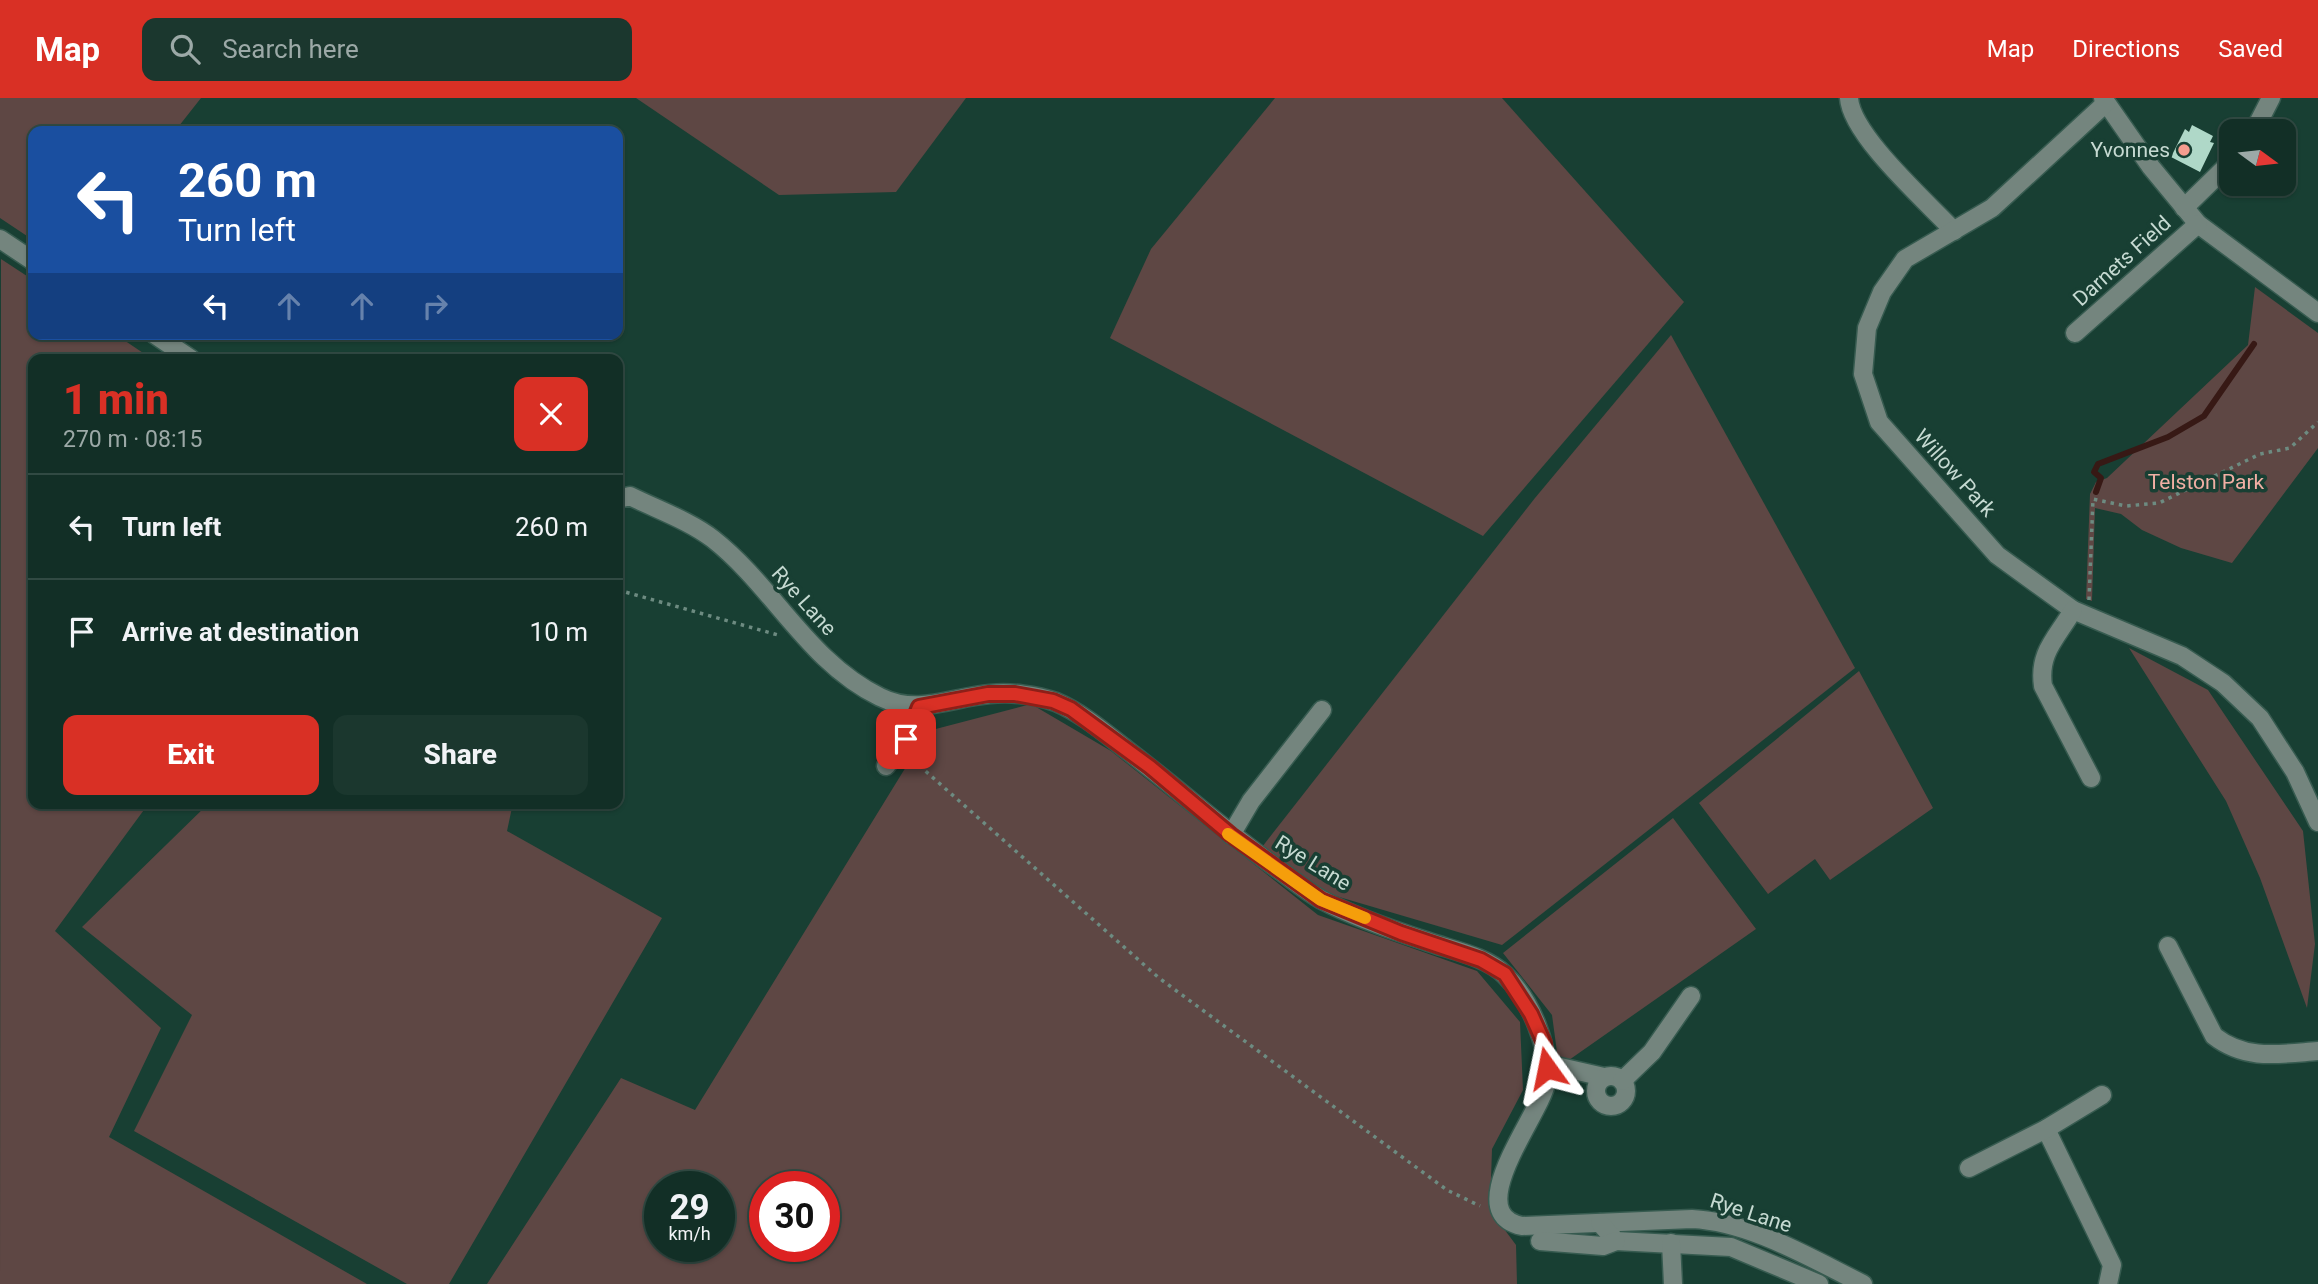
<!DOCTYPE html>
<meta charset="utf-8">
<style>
body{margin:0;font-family:Roboto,sans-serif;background:#1b372e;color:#f1f3f6;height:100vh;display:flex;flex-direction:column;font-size:26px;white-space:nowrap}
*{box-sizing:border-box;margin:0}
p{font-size:23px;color:#9ca9a7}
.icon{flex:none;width:38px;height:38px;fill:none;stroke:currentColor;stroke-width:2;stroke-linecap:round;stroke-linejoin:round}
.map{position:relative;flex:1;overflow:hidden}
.panel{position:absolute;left:28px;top:256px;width:595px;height:455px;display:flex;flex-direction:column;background:#122f26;border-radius:14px;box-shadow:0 2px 5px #0004,0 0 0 2px #314a43}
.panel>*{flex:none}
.guide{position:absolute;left:28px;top:28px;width:595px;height:214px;border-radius:14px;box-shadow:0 2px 5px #0004,0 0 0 2px #314a43;background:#1a4fa0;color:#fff;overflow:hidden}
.needle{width:46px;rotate:105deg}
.tools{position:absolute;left:2219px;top:21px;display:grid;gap:14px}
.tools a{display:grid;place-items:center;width:77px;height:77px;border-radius:14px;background:#122f26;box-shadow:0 2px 5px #0004,0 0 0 2px #314a43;font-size:35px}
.speed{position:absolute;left:644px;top:1073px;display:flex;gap:14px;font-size:35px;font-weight:700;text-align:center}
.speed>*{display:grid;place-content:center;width:91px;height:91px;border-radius:50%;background:#122f26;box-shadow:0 2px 5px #0004,0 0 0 2px #314a43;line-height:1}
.speed small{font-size:18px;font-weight:400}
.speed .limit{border:10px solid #d22;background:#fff;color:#111}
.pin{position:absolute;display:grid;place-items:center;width:60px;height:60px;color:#fff;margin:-30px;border-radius:14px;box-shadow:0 4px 10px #0006}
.me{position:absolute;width:77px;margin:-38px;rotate:348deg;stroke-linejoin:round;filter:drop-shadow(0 0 5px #0008)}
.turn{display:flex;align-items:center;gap:24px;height:147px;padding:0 35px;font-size:32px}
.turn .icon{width:91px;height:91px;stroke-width:2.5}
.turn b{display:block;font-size:49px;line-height:60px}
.lanes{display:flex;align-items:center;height:66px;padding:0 35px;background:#0003;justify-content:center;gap:35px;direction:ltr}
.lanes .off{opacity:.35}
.round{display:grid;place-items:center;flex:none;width:74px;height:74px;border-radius:14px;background:#1b372e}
.head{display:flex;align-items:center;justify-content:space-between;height:119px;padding:0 35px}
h1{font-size:42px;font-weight:800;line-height:52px;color:#d93025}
.action{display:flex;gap:14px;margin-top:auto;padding:14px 35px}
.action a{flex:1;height:80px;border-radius:14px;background:#d93025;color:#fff;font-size:28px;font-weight:800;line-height:80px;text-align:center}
.action a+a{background:#1b372e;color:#f1f3f6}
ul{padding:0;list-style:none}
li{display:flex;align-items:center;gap:21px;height:105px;padding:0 35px;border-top:2px solid #314a43}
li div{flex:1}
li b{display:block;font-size:26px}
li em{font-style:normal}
header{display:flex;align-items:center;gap:42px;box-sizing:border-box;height:98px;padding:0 35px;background:#d93025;color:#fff}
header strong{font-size:33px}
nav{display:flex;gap:38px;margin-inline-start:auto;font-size:24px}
.search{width:490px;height:63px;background:#1b372e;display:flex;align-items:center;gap:18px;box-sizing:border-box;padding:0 24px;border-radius:14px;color:#9ca9a7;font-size:26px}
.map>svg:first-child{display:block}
.green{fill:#5e4744;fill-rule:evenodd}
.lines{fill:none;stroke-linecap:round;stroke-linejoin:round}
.stream{stroke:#371915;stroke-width:6}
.building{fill:#afd8c8}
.minor-casing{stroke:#375b50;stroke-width:21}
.path{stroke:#6d8b81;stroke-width:3.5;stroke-dasharray:3.5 5;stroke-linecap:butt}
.minor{stroke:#74857e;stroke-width:18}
.route-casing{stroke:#8d1f18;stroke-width:18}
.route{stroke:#d93025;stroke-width:12}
.slow{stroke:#f59e0b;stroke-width:12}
.poi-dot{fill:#f59d8f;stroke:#183f33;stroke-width:2.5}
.labels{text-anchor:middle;stroke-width:7;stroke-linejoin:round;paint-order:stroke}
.poi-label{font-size:21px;fill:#c6dad2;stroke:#183f33;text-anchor:end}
.street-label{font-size:21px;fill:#c6dad2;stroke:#183f33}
.park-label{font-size:21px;fill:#f0afa4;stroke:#183f33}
</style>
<header>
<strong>Map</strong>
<div class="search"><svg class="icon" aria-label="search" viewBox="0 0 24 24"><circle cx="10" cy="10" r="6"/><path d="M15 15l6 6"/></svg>Search here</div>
<nav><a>Map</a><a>Directions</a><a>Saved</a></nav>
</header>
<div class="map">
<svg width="2318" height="1186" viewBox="0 0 2318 1186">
<rect width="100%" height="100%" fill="#183f33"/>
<!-- green -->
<g class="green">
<polygon points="0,0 201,0 175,33 33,33 33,142 0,120"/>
<polygon points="636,0 966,0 896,94 779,97"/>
<polygon points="1275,0 1502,0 1684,204 1483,438 1110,240 1151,151"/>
<polygon points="1,161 33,182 33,236 115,236 152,261 33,261 33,705 149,705 55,833 161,930 109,1039 367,1186 0,1186"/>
<polygon points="2255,189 2318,235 2318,350 2232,465 2181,450 2142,432 2121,416 2095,410 2092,503 2086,501 2090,396 2096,384 2107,380 2248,247"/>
<polygon points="1671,237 1855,570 1502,847 1329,796 1262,749 1535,400"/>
<polygon points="2129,550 2208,592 2303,733 2315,846 2307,910 2260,780 2226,703"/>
<polygon points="1859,573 1933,710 1830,782 1815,761 1768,796 1699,705"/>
<path d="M1031,606L1111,653L1318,817L1477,873L1520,924L1523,992L1492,1051L1490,1112L1516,1147L1517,1186H487L621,980L695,1012L928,633ZM660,1088H719V1148H660ZM765,1088H824V1148H765Z"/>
<polygon points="209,705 513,705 507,733 662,820 449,1186 407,1186 134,1033 192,917 82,829"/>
<polygon points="1673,720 1756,831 1559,969 1552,917 1503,855"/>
</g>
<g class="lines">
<!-- stream -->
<polyline class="stream" points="2096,394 2101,380 2094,374 2098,366 2168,339 2204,318 2254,246"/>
</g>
<!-- building -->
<polygon class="building" points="2192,27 2213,38 2210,44 2214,45 2200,74 2171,59 2185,31 2189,34"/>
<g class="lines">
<defs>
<g id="minor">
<path d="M1849,0C1851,37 1927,104 1954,133"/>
<polyline points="2103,0 2151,69 2198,126 2318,215"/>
<polyline points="2106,5 1992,110 1905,161 1882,194 1867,230 1863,276 1879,324 1997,457 2073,512 2182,558 2223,585 2260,620 2295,674 2318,724"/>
<polyline points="2254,33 2271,0"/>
<polyline points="2184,110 2231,64"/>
<polyline points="0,141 33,163"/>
<polyline points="2075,235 2198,126"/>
<polyline points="154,236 191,261"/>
<path d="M618,401L630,398C656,411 690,423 713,441C774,489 808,564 880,599C918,618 952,599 990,596C1011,594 1036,597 1056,604C1082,615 1105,635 1127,652C1178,691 1226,734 1278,771C1292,781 1306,793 1322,802C1354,819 1392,832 1426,843C1451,852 1486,858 1505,877C1530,901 1551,950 1546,985C1541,1016 1459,1115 1522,1128L1692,1121C1751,1124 1810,1160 1863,1186"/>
<path d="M2073,512C2057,540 2038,554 2043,588L2091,680"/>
<polyline points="886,668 907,641 919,609"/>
<polyline points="1231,737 1251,703 1322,612"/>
<path d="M2168,848L2214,938C2246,963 2280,956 2318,953"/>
<polyline points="1547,966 1604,979"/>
<circle cx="1611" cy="993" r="15"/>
<polyline points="1622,983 1652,954 1691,898"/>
<polyline points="2046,1031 2112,1167 2108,1186"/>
<polyline points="1969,1070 2046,1031 2102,997"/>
<polyline points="1600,1125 1616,1143 1731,1149 1819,1186"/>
<polyline points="1540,1143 1603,1148 1616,1143"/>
<polyline points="1671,1145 1673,1186"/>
</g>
</defs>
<!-- minor casing -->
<use href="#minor" class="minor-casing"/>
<!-- path -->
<g class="path">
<polyline points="618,492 778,537"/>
<polyline points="2089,502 2093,401 2126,408 2159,405 2260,356 2290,350 2318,324"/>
<polyline points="913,662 1159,880 1447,1092 1480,1108"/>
</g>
<!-- minor -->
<use href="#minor" class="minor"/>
</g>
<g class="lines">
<defs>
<polyline id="route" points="906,641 919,609 988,596 1015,596 1053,603 1071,611 1150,669 1231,737 1321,802 1401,835 1481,862 1505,876 1531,916 1544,945 1547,970"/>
</defs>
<!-- route casing -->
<use href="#route" class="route-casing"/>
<!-- route -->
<use href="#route" class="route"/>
<!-- slow -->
<polyline class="slow" points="1228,736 1321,802 1365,820"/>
</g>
<!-- markers -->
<circle class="poi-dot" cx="2184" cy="52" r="7"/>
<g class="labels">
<!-- poi labels -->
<g class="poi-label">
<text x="2170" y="59">Yvonnes</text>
</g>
<!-- street labels -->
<g class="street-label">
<text transform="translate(2122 163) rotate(-42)" y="7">Darnets Field</text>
<text transform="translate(1955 375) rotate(48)" y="7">Willow Park</text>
<text transform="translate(804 503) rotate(48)" y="7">Rye Lane</text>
<text transform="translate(1313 765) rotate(32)" y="7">Rye Lane</text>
<text transform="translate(1751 1115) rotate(18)" y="7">Rye Lane</text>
</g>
<!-- park labels -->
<g class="park-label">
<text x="2206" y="391">Telston Park</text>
</g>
</g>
</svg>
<div class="tools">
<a><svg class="needle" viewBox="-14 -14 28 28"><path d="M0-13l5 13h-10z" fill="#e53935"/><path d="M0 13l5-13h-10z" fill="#9ca9a7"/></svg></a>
</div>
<div class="speed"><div>29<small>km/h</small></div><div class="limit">30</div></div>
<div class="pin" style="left:906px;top:641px;background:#d93025"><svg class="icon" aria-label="arrive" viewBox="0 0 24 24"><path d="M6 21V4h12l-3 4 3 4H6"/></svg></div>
<svg class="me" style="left:1547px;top:970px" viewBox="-20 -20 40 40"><path d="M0-17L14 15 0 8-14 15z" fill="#d93025" stroke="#fff" stroke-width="4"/></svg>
<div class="guide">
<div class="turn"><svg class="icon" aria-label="left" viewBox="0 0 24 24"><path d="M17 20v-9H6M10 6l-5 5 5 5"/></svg><div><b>260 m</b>Turn left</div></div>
<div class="lanes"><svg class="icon" aria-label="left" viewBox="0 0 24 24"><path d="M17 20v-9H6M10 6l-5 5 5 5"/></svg><svg class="icon off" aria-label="ahead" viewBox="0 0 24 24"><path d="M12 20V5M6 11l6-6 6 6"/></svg><svg class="icon off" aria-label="ahead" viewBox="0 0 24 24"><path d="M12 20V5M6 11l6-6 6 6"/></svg><svg class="icon off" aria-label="right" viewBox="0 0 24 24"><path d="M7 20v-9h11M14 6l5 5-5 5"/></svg></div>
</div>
<section class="panel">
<div class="head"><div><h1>1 min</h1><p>270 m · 08:15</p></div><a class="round" style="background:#d93025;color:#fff"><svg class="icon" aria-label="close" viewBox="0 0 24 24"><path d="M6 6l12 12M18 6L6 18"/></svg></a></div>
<ul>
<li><svg class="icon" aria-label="left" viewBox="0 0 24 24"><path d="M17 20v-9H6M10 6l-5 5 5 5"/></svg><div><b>Turn left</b></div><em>260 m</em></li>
<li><svg class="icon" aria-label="arrive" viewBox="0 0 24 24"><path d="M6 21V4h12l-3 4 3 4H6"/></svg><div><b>Arrive at destination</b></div><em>10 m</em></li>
</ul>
<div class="action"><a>Exit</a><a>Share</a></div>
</section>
</div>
